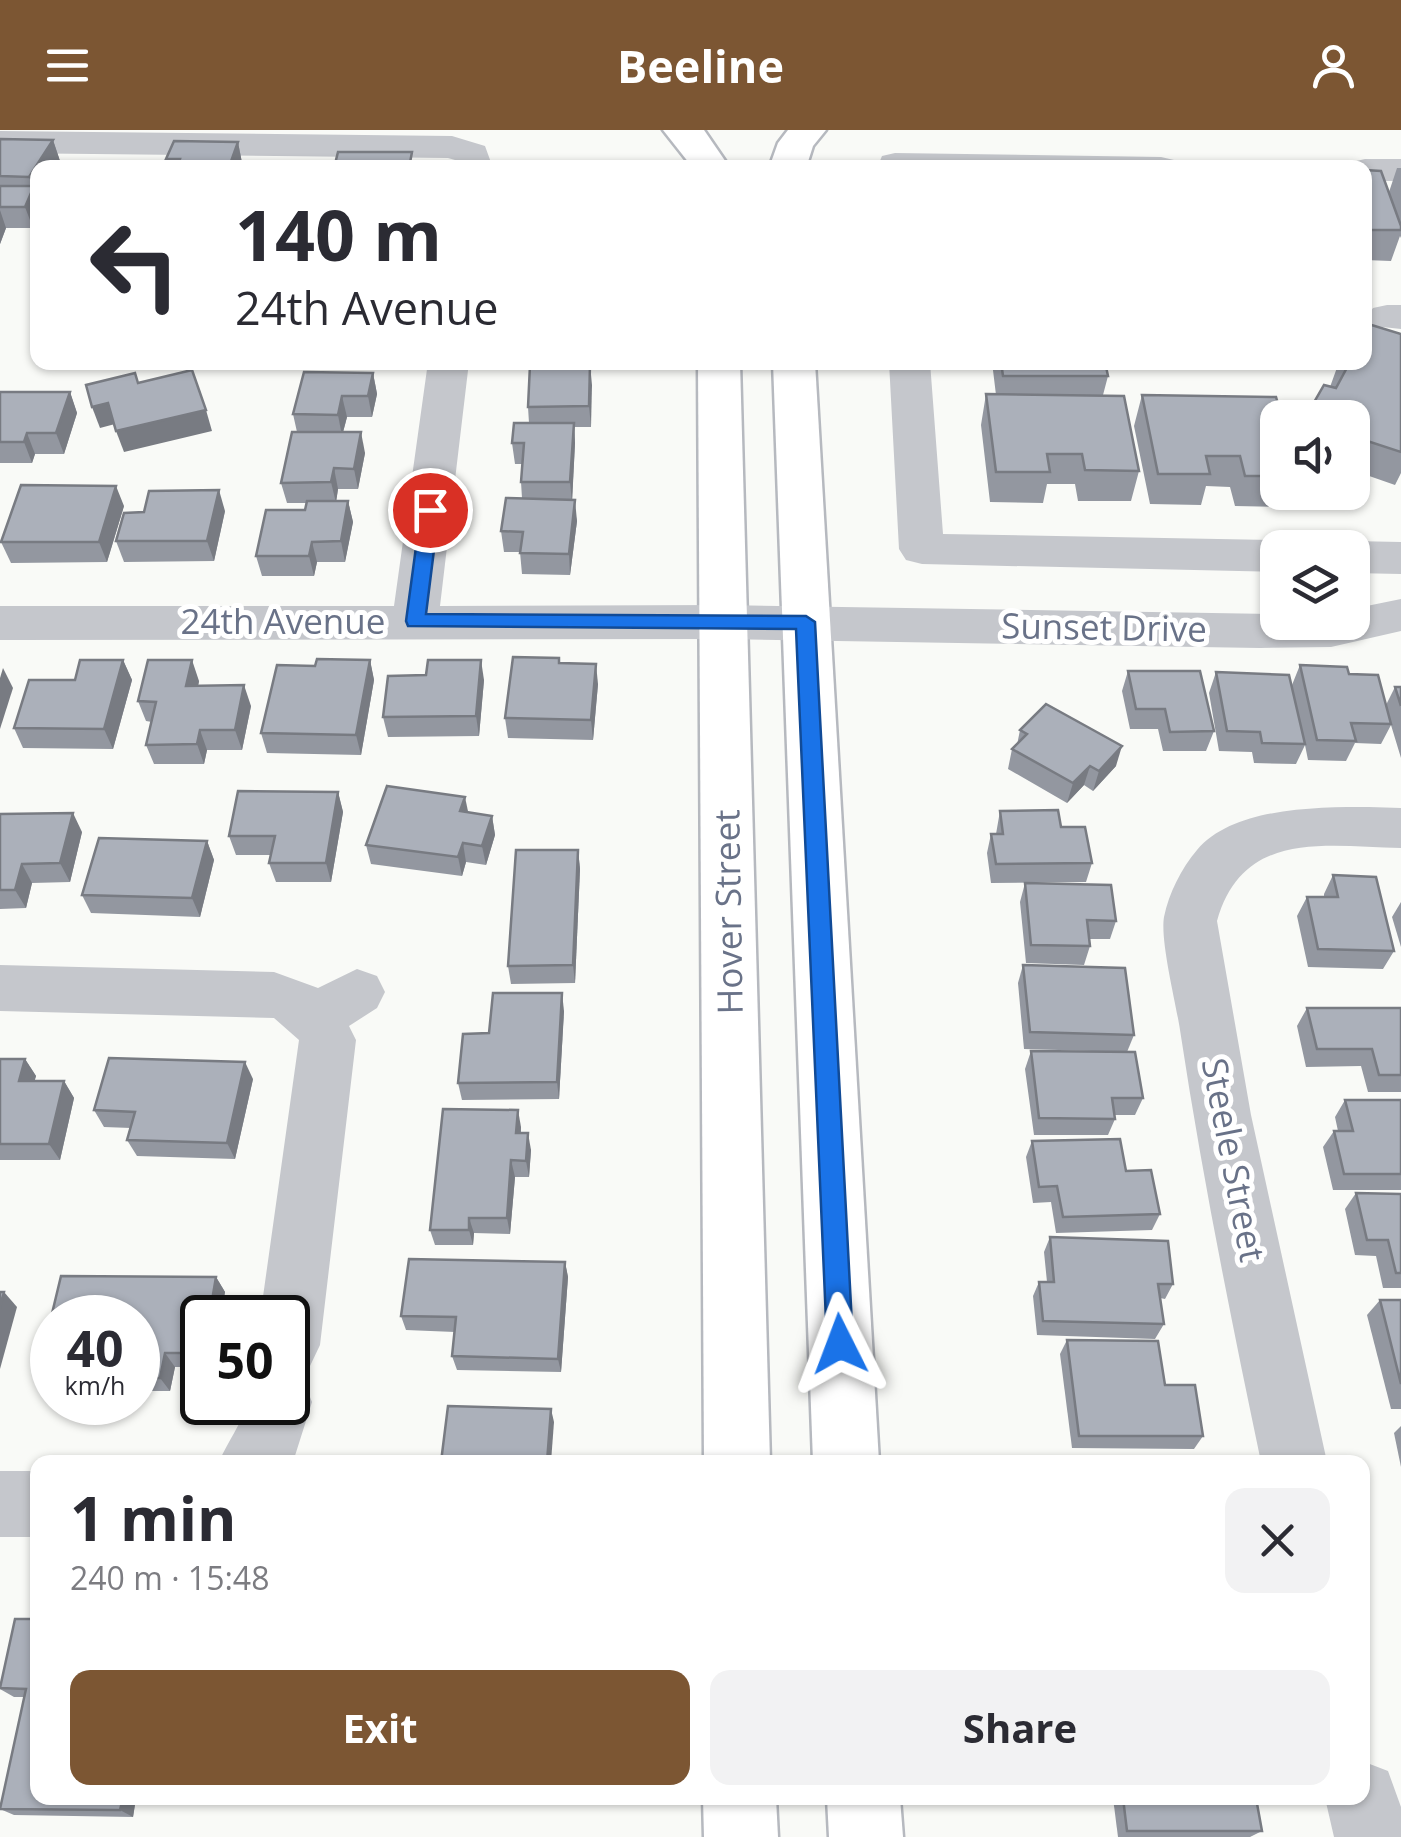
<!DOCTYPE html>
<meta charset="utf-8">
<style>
body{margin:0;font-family:"Open Sans",sans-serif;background:#f2f2f3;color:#2b2b33;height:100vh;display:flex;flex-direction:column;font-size:38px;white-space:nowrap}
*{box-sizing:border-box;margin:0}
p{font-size:32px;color:#7c7c81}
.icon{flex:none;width:55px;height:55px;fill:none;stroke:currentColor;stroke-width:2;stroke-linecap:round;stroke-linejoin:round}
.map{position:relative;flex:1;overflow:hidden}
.side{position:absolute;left:30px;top:1325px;width:1340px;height:350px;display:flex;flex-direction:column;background:#fff;border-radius:20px;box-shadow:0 2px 8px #0004}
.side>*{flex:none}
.top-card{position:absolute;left:30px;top:30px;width:1342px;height:210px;border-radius:20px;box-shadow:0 2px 8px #0004;background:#fff;color:#2b2b33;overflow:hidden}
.tools{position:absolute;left:1260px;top:270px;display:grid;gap:20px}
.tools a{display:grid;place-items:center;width:110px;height:110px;border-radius:20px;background:#fff;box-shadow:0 2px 8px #0004;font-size:50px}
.speed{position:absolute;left:30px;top:1165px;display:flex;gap:20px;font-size:50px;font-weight:700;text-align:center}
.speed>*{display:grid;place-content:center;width:130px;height:130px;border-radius:50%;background:#fff;box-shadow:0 2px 8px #0004;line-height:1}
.speed small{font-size:25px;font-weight:400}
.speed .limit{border:5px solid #111;border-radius:15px;background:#fff;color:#111}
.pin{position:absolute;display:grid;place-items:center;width:85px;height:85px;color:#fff;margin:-42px;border:5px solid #fff;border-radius:50%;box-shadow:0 2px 10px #0007}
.me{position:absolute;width:110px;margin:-55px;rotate:357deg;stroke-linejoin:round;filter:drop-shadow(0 0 8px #0008)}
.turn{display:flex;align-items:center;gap:35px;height:210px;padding:0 40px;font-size:45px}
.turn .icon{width:130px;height:130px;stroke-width:2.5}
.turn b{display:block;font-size:70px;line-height:85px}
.round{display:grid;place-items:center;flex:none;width:105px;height:105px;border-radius:20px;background:#f2f2f3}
.summary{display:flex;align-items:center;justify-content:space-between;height:170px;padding:0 40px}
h1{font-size:60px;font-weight:700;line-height:75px}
.cta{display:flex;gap:20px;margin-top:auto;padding:20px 40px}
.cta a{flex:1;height:115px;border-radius:20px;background:#7c5633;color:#fff;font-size:40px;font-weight:700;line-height:115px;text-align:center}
.cta a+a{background:#f2f2f3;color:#2b2b33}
header{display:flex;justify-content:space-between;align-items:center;height:130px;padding:0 40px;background:#7c5633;color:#fff;font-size:45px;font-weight:700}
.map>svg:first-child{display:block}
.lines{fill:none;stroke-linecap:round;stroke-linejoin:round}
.major-casing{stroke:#b6b9bf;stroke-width:5}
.minor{fill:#c5c7cc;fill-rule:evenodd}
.major{fill:#fff;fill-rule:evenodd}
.wall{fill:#9397a0}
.shaded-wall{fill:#787b82}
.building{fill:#abb0ba;stroke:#787b82;stroke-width:2.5}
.route{fill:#1a73e8;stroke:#114b97;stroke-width:2.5}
.labels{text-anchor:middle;stroke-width:10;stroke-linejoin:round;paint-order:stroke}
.street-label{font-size:35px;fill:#697288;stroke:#fff}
</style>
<header><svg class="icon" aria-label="menu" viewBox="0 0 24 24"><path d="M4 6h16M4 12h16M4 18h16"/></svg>Beeline<svg class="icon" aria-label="person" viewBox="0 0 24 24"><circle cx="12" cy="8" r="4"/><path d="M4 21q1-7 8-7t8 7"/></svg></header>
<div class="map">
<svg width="1401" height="1707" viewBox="0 0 1401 1707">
<rect width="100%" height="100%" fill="#f9faf7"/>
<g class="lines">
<defs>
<g id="major">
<polygon points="663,0 704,0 730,38 693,38"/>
<polygon points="788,0 826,0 813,16 806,38 769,38 778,13"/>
<polygon points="698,232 740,232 770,1332 704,1332"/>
<polygon points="773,232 815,232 879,1332 813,1332"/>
<polygon points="703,1668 776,1668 778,1707 704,1707"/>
<polygon points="827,1668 900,1668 903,1707 829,1707"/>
</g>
</defs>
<!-- major casing -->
<use href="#major" class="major-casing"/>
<!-- minor -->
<g class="minor">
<polygon points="0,1 452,6 485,16 493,38 457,38 455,30 448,28 0,23"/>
<polygon points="895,23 1161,27 1174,30 1179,38 877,38 882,26"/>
<polygon points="1365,29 1401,29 1401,51 1365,51 1365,38 1348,38 1352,32"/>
<polygon points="1387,175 1401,175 1401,199 1373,196 1367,187 1373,178"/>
<polygon points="428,232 469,232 440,476 723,475 1278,484 1278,492 1352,492 1352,479 1401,469 1401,501 1331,517 1260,518 723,509 0,510 0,476 394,476"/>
<polygon points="889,232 930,232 943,404 1278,410 1296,418 1278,418 1278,442 922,434 906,430 899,419"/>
<polygon points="1352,411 1401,412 1401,444 1352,443 1352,418 1335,418"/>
<path d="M1369,677L1401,678V718C1323,716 1243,700 1217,791L1251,985L1327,1332H1261C1231,1189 1202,1045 1180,900C1176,873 1160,811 1164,787C1169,763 1181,739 1197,720C1233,677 1318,677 1369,677Z"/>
<path d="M0,835L274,842L318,858L357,839L377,846L385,862L377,878L349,896L356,910L320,1215L310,1236L289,1244L303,1250L312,1272L293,1332H219C228,1311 241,1295 248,1272H288V1188H260L299,910L274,888L0,881Z"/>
<rect x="0" y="1341" width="38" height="66"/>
<polygon points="1362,1631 1388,1641 1401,1677 1401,1707 1334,1707 1325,1668 1362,1668"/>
</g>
<!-- major -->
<use href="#major" class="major"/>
</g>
<!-- wall -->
<g class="wall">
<polygon points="0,9 53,10 60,31 55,38 38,38 38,86 33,98 6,98 0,114"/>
<polygon points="238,12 242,33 241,38 169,38 166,29"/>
<polygon points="1397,38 1401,38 1401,108 1400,106 1391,131 1365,130 1365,40 1389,62"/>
<polygon points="1401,204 1401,343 1395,355 1352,340 1352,288 1330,257 1339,232 1365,232"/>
<polygon points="162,232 218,232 217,236 163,236"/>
<polygon points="316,232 379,232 378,240 318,239"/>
<polygon points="531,232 584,232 584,234 590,234 591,297 574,297 575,313 572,370 577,391 570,445 522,444 520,422 504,422 501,401 522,368 521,352 522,334 515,334 512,313 529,293 528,277"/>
<polygon points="992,232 1105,232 1108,246 1103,265 1139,341 1131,371 1078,371 1075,354 1047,354 1043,373 990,372 981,295 986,264 996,265"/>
<polygon points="373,243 377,264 372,287 347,287 343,302 365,323 358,359 338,359 336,371 348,371 353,392 345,432 317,432 314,446 262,446 256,426 305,380 306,373 287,373 281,353 297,302 293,284"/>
<polygon points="0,262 70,262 77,283 64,324 35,324 32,333 0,333"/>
<polygon points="1142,265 1278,288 1278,362 1292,362 1287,377 1235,376 1230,357 1206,356 1201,375 1150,374 1134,296"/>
<polygon points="124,376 107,432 11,433 1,412"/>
<polygon points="225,381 214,431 124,432 116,411"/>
<polygon points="123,530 132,550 113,619 23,618 14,598 75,550"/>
<polygon points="370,530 374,550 361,625 267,623 261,603 315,536"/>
<polygon points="560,533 598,554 593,610 508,608 505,588"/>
<polygon points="1300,535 1349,544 1386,575 1395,557 1401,577 1401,628 1391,595 1381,614 1355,613 1346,631 1308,630 1305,615 1296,634 1254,633 1252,622 1219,621 1209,563 1216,542 1292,555"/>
<polygon points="1128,541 1214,601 1206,621 1163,621 1158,599 1130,599 1122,561"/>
<polygon points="484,550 479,606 388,607 383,587"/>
<polygon points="199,551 198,556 251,576 242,620 207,620 204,634 154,634 146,615 152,592 146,591 138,571"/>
<polygon points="1020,600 1116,636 1093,661 1084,655 1067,673 1008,639 1012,619 1017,615"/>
<polygon points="338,662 343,682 331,752 276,752 269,733 271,725 236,725 229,706"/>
<polygon points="1000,681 1061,697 1092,733 1086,752 991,753 987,723 991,704 996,704"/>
<polygon points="468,682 492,686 495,705 486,735 466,732 462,746 371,734 366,715"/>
<polygon points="0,684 82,702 70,752 32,753 26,778 0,779"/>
<polygon points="207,711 214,730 200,787 91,783 82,765"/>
<polygon points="578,720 580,739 575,853 511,854 508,836"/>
<polygon points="1333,745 1394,821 1383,839 1308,837 1297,786 1307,767 1324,767 1324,764"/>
<polygon points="1025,753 1116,791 1110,809 1089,809 1090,816 1084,835 1026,833 1020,772"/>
<polygon points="1401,772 1401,817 1392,787"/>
<polygon points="1023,835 1134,905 1127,922 1024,919 1018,853"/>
<polygon points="1307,878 1401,878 1401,962 1368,962 1361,936 1306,937 1297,896"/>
<polygon points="564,881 559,969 462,970 458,953 489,903"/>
<polygon points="1031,921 1143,968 1135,985 1115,985 1115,989 1108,1005 1034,1005 1025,939"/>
<polygon points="0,929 25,929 36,946 34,951 64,951 74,968 60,1030 0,1030"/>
<polygon points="253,949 235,1029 137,1026 127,1010 131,998 104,997 94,980"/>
<polygon points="1345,970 1401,970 1401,1060 1333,1060 1323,1017 1334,1001 1338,1001 1335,987"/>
<polygon points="521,997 521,1003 531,1020 529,1047 515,1047 510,1104 474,1103 473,1115 435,1115 430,1100"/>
<polygon points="1032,1011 1126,1041 1160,1084 1152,1100 1056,1103 1051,1072 1033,1073 1026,1027"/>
<polygon points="1356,1063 1401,1064 1401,1158 1383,1158 1376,1126 1355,1125 1345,1079"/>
<polygon points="1050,1107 1173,1154 1165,1169 1160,1168 1164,1194 1155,1209 1037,1205 1033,1166 1039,1152 1047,1152 1044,1122"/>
<polygon points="565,1132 568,1147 561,1242 457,1240 452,1226 455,1202 406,1200 401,1186"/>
<polygon points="61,1146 216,1147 225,1162 220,1188 202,1188 202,1237 175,1237 170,1261 138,1261 138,1188 52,1188 52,1260 50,1260 37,1246"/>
<polygon points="1380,1170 1401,1170 1401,1279 1391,1279 1367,1185"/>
<polygon points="1067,1210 1165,1255 1203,1306 1194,1319 1072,1318 1060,1224"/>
<polygon points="1401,1296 1401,1337 1394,1303"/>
<polygon points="38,1489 38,1668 136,1668 133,1687 14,1685 0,1679 24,1567 14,1567 0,1559"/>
<polygon points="168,1668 325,1668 325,1669 175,1672"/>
<polygon points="1113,1668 1256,1668 1262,1701 1250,1707 1118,1707"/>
</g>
<!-- shaded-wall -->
<g class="shaded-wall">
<polygon points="53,10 60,31 55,38 38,38 38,86 33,98 25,77 33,58 29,47"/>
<polygon points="238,12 242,33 241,38 229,38"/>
<polygon points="0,80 6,98 0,114"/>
<polygon points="590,234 592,255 591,297 589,276"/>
<polygon points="373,243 377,264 372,287 368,266"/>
<polygon points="70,262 77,283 64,324 56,303"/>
<polygon points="342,266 347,287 342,306 338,285"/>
<polygon points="108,273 115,294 100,298 92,277"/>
<polygon points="206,280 212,301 124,322 116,301"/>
<polygon points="574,293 575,313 572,373 570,352"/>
<polygon points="361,302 365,323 358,359 354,339"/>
<polygon points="27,303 35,324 32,333 24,312"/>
<polygon points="334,338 338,359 336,373 331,352"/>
<polygon points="116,356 124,376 107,432 99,412"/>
<polygon points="219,360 225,381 214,431 207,411"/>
<polygon points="575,370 577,391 570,445 569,424"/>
<polygon points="348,371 353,392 345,432 341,411"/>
<polygon points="312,412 317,432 314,446 309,426"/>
<polygon points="123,530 132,550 113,619 104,599"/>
<polygon points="192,530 199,551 194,576 186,556"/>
<polygon points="370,530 374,550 361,625 356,605"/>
<polygon points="481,530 484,550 479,606 476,586"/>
<polygon points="596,534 598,554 593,610 591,590"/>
<polygon points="3,538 13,558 0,599 0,548"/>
<polygon points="244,555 251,576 242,620 235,600"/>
<polygon points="200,600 207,620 204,634 197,614"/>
<polygon points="1122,616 1116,636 1093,661 1099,641"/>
<polygon points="1090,636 1084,655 1067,673 1073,653"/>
<polygon points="338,662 343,682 331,752 326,733"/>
<polygon points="465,667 469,686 460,681"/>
<polygon points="73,683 82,702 70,752 60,733"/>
<polygon points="492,686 495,705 486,735 482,716"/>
<polygon points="207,711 214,730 200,787 192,768"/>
<polygon points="463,713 466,732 462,746 458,727"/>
<polygon points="578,720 580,739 575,853 573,835"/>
<polygon points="22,734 32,753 26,778 15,760"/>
<polygon points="562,863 564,881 559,969 557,952"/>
<polygon points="25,929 36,946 30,968 19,951"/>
<polygon points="245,932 253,949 235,1029 227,1013"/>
<polygon points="64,951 74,968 60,1030 49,1014"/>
<polygon points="518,980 521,997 519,1019 516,1003"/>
<polygon points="528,1003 531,1020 529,1047 526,1031"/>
<polygon points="511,1030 515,1047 510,1104 507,1088"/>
<polygon points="469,1088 474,1103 473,1115 469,1100"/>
<polygon points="565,1132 568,1147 561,1242 558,1229"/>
<polygon points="216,1147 225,1162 220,1188 209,1188"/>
<polygon points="4,1162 17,1177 0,1239 0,1178"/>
<polygon points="165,1223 175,1237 170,1261 160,1248"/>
<polygon points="551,1279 554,1292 551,1332 547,1332"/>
<polygon points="123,1668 136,1668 133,1687 120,1680"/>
</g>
<!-- building -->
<g class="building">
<polygon points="0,9 53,10 29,47 0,46"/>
<polygon points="174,11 238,12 229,37 241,37 177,38 180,29 166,29"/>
<polygon points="338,22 412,22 409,38 334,38"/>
<polygon points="972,34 1065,34 1066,38 972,38"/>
<rect x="1123" y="36" width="47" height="2"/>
<polygon points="1365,40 1381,41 1401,96 1401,100 1365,100"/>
<polygon points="0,56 34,56 25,77 0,77"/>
<polygon points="1365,193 1401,204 1401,322 1352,306 1352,288 1305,288 1324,255 1336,258 1350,232 1365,232"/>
<polygon points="1001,232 1105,232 1108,246 1003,246"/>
<polygon points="590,234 589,276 528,277 530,235"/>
<polygon points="192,240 206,280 116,301 108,273 92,277 86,255 135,243 138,253"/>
<polygon points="304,242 373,243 368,266 342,266 338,285 293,284"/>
<polygon points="0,262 70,262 56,303 27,303 24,312 0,312"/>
<polygon points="986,264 1124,266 1139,341 1085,340 1082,324 1047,324 1050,342 996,342"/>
<polygon points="1142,265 1276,267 1282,288 1278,288 1278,346 1245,346 1240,326 1206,326 1210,344 1158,344"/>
<polygon points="514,293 574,293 570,352 521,352 524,313 512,313"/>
<polygon points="292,302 361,302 354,339 334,338 331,352 281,353"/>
<polygon points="21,355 116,356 99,412 1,412"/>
<polygon points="219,360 207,411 116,411 124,383 144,382 149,361"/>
<polygon points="506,368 575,370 569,424 520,423 523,402 501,401"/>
<polygon points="307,371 348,371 341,411 312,412 309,426 256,426 266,380 305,380"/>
<polygon points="513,527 559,528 559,533 596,534 591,590 505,588"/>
<polygon points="317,529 370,530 356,605 261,603 277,535 315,536"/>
<polygon points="80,530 123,530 104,599 14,598 29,550 75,550"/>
<polygon points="148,530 192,530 186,556 244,555 235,600 200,600 197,614 146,615 156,572 138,571"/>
<polygon points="428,530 481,530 476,586 383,587 388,546 426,545"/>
<polygon points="1300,535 1347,537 1349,544 1378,545 1391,594 1351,593 1356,611 1317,610"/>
<polygon points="1128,541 1200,541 1214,601 1170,602 1165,579 1136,579"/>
<polygon points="1216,542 1289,545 1305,614 1262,613 1260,602 1227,601"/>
<polygon points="1395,557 1401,557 1401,576"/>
<polygon points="1046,574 1122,616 1099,641 1090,636 1073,653 1012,619 1027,604 1020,600"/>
<polygon points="387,656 465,667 460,681 492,686 482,716 463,713 458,727 366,715"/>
<polygon points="238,661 338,662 326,733 269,733 275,706 229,706"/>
<polygon points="1058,680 1061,697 1085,697 1092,733 996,734 991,704 1003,704 1000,681"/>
<polygon points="73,683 60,733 22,734 15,760 0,760 0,684"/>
<polygon points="99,708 207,711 192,768 82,765"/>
<polygon points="516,720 578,720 573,835 508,836"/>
<polygon points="1333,745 1376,747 1394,821 1318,819 1307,767 1338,767"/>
<polygon points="1025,753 1111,755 1116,791 1087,790 1090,816 1031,815"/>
<polygon points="1023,835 1125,838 1134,905 1030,902"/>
<polygon points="493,863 562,863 557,952 458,953 463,904 489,903"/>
<polygon points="1307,878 1401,878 1401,945 1379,945 1372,919 1317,919"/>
<polygon points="1031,921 1135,922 1143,968 1112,968 1115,989 1039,988"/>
<polygon points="109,928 245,932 227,1013 127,1010 135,982 94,980"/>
<polygon points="0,929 25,929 19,951 64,951 49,1014 0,1014"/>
<polygon points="1345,970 1401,970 1401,1044 1344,1044 1334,1001 1353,1001"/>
<polygon points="443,979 518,980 516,1003 528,1003 526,1031 511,1030 507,1088 469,1088 469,1100 430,1100"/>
<polygon points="1120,1009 1126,1041 1151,1040 1160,1084 1063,1087 1057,1056 1039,1057 1032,1011"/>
<polygon points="1356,1063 1401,1064 1401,1143 1396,1143 1388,1110 1367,1110"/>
<polygon points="1050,1107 1168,1111 1173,1154 1158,1154 1164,1194 1043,1191 1039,1152 1054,1152"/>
<polygon points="409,1129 565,1132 558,1229 452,1226 456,1187 401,1186"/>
<polygon points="61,1146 216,1147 209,1188 202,1188 202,1223 165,1223 160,1248 138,1248 138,1188 52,1188 52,1247 37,1246"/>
<polygon points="0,1162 4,1162 0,1178"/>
<polygon points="1380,1170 1401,1170 1401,1254"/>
<polygon points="1067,1210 1158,1211 1165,1255 1195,1255 1203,1306 1079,1306"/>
<polygon points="448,1276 551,1279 547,1332 441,1332"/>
<polygon points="1098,1328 1206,1328 1207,1332 1099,1332"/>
<polygon points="15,1489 38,1489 38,1668 123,1668 120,1680 0,1679 26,1559 0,1558"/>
<polygon points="1123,1668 1256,1668 1262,1701 1127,1701"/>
</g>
<!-- route -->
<polygon class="route" points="430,374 439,380 426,484 806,486 815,492 853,1214 849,1222 840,1226 831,1222 827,1214 796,499 408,496 406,491 421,380"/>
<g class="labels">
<!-- street labels -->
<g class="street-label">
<text x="283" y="504">24th Avenue</text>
<text transform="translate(1104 498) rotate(1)" y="12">Sunset Drive</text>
<text transform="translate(729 782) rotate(-91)" y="12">Hover Street</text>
<text transform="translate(1233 1030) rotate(79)" y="12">Steele Street</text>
</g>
</g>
</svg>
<div class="tools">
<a><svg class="icon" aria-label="sound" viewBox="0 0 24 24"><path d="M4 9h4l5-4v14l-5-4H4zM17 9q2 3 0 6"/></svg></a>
<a><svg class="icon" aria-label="layers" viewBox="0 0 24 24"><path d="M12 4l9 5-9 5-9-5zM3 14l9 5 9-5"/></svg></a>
</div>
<div class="speed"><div>40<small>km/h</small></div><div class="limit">50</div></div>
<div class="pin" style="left:430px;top:380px;background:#d93025"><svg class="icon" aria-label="arrive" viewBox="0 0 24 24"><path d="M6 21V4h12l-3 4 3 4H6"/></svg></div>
<svg class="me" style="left:840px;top:1214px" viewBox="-20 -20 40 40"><path d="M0-17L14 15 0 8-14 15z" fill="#1a73e8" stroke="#fff" stroke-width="4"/></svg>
<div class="top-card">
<div class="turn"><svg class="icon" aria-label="left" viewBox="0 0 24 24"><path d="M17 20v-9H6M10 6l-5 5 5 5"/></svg><div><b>140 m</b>24th Avenue</div></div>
</div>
<section class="side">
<div class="summary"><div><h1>1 min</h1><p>240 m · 15:48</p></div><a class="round"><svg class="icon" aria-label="close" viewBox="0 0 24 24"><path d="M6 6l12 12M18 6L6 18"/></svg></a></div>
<div class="cta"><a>Exit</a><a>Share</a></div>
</section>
</div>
